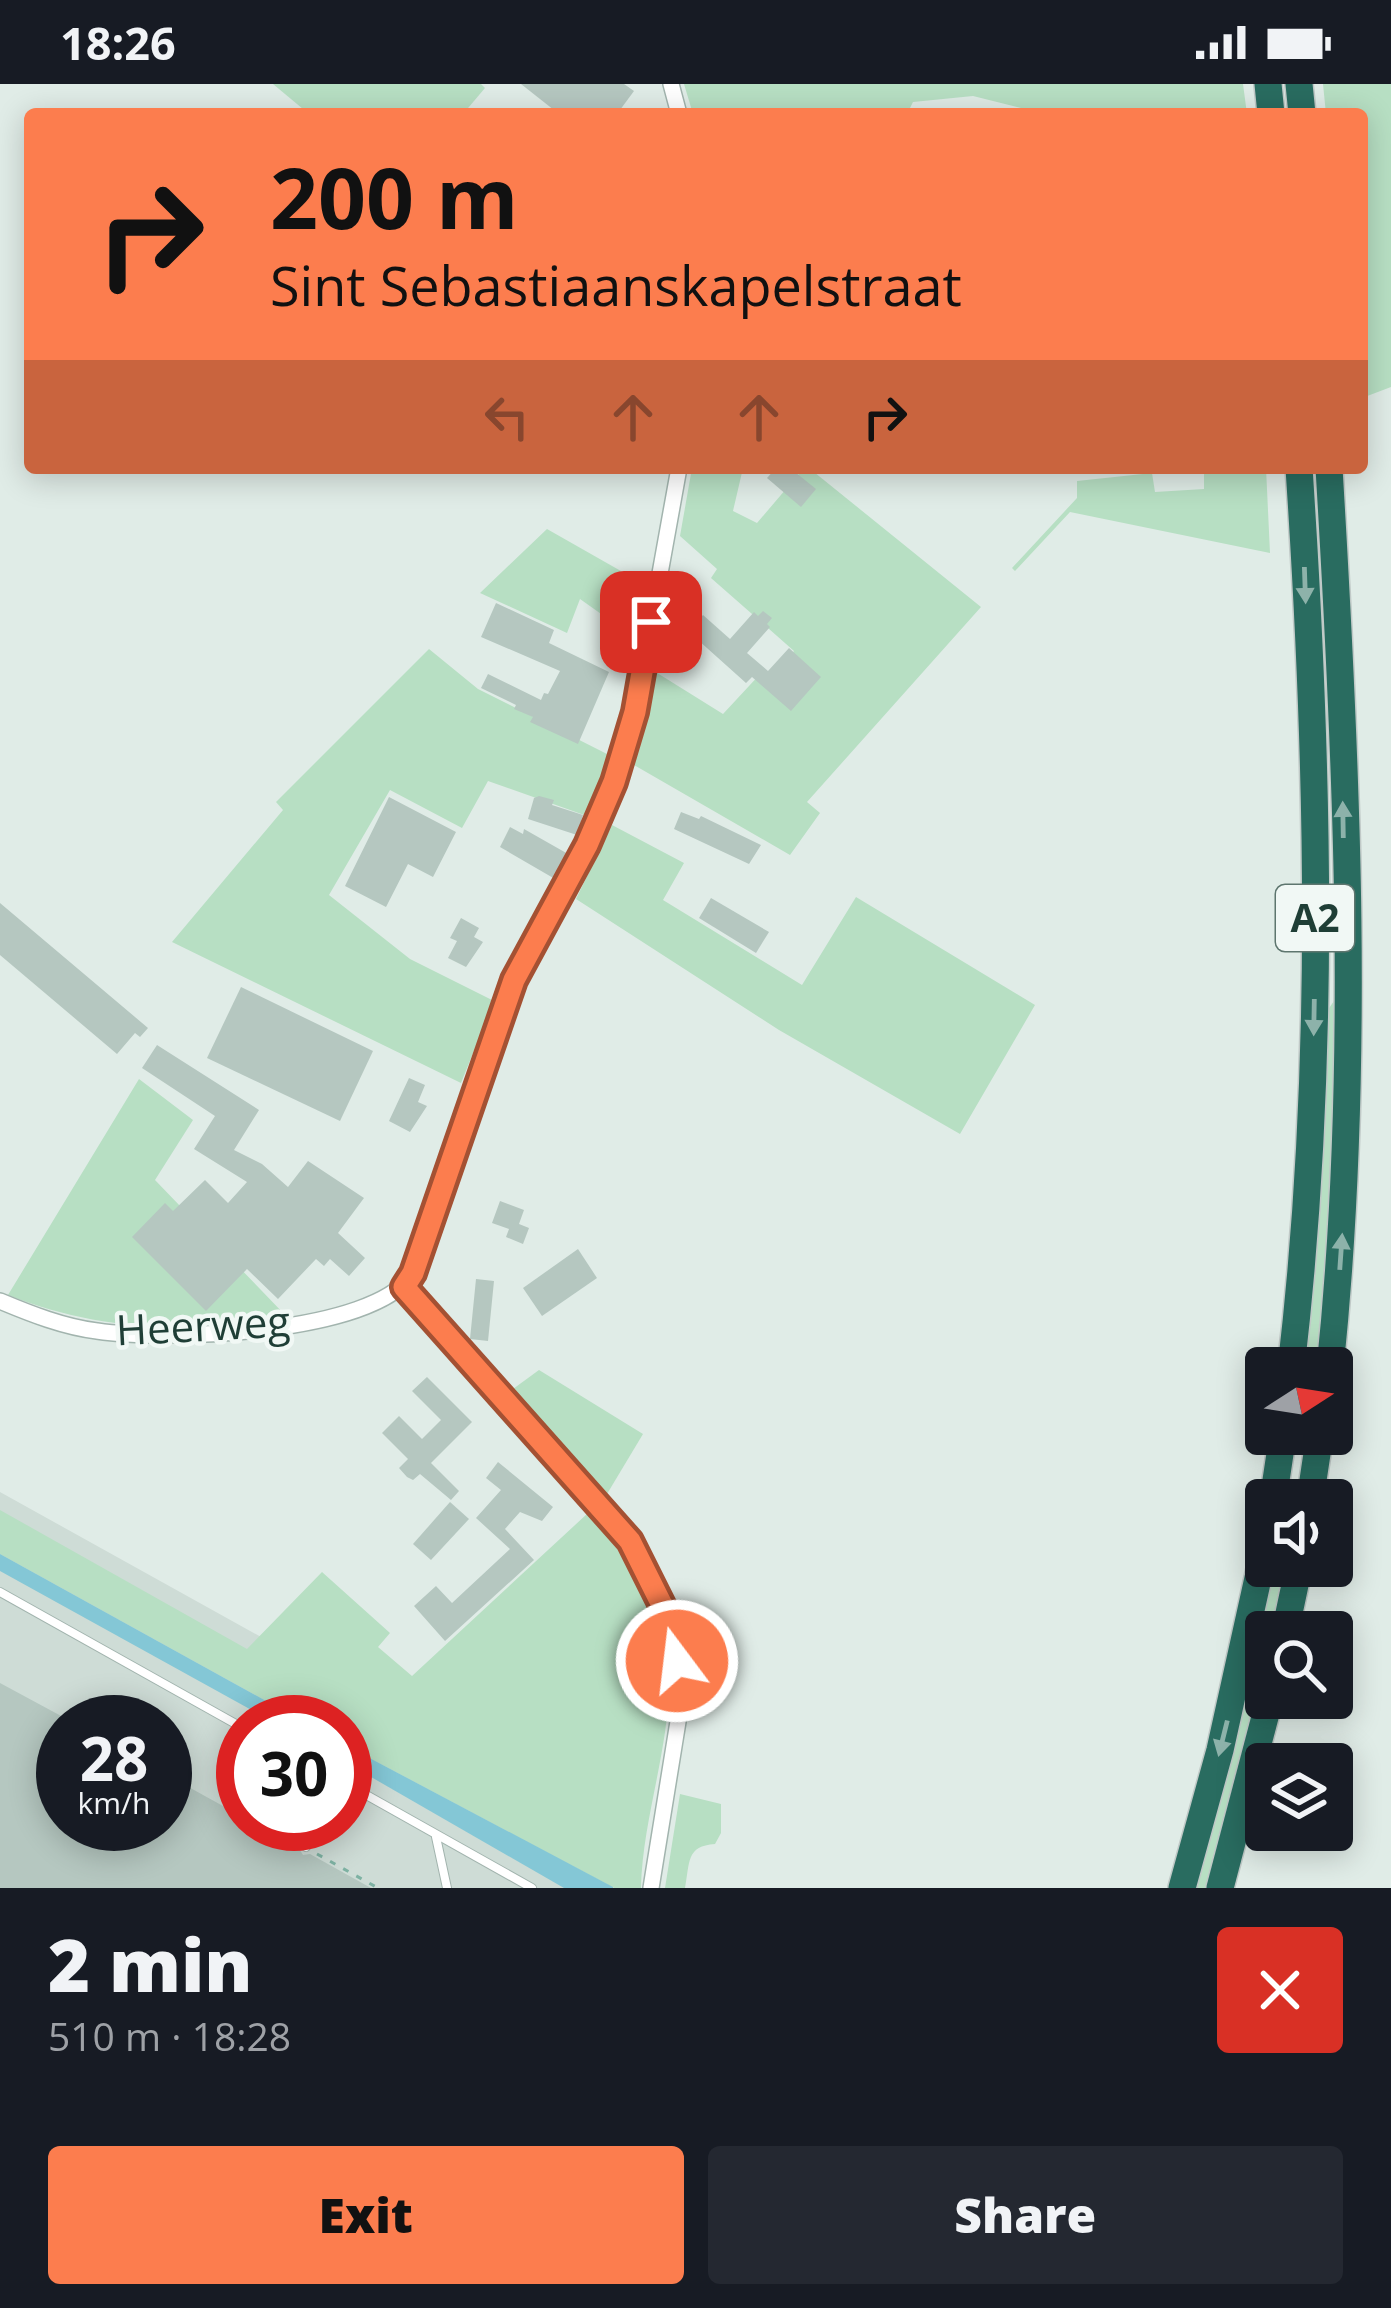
<!DOCTYPE html>
<meta charset="utf-8">
<style>
body{margin:0;font-family:"Open Sans",sans-serif;background:#242831;color:#f1f3f6;height:100vh;display:flex;flex-direction:column;font-size:45px;white-space:nowrap}
*{box-sizing:border-box;margin:0}
p{font-size:39px;color:#9ea1a6}
.icon{flex:none;width:66px;height:66px;fill:none;stroke:currentColor;stroke-width:2;stroke-linecap:round;stroke-linejoin:round}
.map{position:relative;height:1804px;overflow:hidden}
.sheet{display:flex;flex-direction:column;background:#171b24;flex:1}
.sheet>*{flex:none}
.banner{position:absolute;left:24px;top:24px;width:1344px;height:366px;border-radius:12px;box-shadow:0 6px 30px #0003;background:#fc7d4e;color:#111;overflow:hidden}
.needle{width:78px;rotate:78deg}
.tools{position:absolute;left:1245px;top:1263px;display:grid;gap:24px}
.tools a{display:grid;place-items:center;width:108px;height:108px;border-radius:12px;background:#171b24;box-shadow:0 6px 30px #0003;font-size:60px}
.speed{position:absolute;left:36px;top:1611px;display:flex;gap:24px;font-size:60px;font-weight:700;text-align:center}
.speed>*{display:grid;place-content:center;width:156px;height:156px;border-radius:50%;background:#171b24;box-shadow:0 6px 30px #0003;line-height:1}
.speed small{font-size:30px;font-weight:400}
.speed .limit{border:18px solid #d22;background:#fff;color:#111}
.pin{position:absolute;display:grid;place-items:center;width:102px;height:102px;color:#fff;margin:-51px;border-radius:24px;box-shadow:0 6px 18px #0006}
.me{position:absolute;width:132px;margin:-66px;rotate:345deg;stroke-linejoin:round;filter:drop-shadow(0 0 9px #0008)}
.turn{display:flex;align-items:center;gap:42px;height:252px;padding:0 48px;font-size:54px}
.turn .icon{width:156px;height:156px;stroke-width:2.5}
.turn b{display:block;font-size:84px;line-height:102px}
.lanes{display:flex;align-items:center;height:114px;padding:0 48px;background:#0003;justify-content:center;gap:60px;direction:ltr}
.lanes .off{opacity:.35}
.round{display:grid;place-items:center;flex:none;width:126px;height:126px;border-radius:12px;background:#242831}
.headline{display:flex;align-items:center;justify-content:space-between;height:204px;padding:0 48px}
h1{font-size:72px;font-weight:800;line-height:90px}
.primary-button{display:flex;gap:24px;margin-top:auto;padding:24px 48px}
.primary-button a{flex:1;height:138px;border-radius:12px;background:#fc7d4e;color:#111;font-size:48px;font-weight:800;line-height:138px;text-align:center}
.primary-button a+a{background:#242831;color:#f1f3f6}
.status{display:flex;justify-content:space-between;align-items:center;height:84px;padding:0 60px;background:#171b24;direction:ltr}
.status svg{height:33px;fill:currentColor}
.map>svg:first-child{display:block}
.built{fill:#cedcd6;fill-rule:evenodd}
.green{fill:#b7dfc3}
.water{fill:#84c7d6}
.building{fill:#b5c7c0}
.lines{fill:none;stroke-linecap:round;stroke-linejoin:round}
.service-casing{stroke:#a2b4ae;stroke-width:10}
.minor-casing{stroke:#a2b4ae;stroke-width:18}
.motorway-casing{stroke:#c0c9c7;stroke-width:30}
.path{stroke:#7eb2a3;stroke-width:3;stroke-dasharray:6 9;stroke-linecap:butt}
.service{stroke:#fff;stroke-width:8}
.minor{stroke:#fff;stroke-width:15}
.motorway{stroke:#296c60;stroke-width:27}
.oneway{fill:#8db2aa}
.route-casing{stroke:#a45133;stroke-width:30}
.route{stroke:#fc7d4e;stroke-width:21}
.labels{text-anchor:middle;stroke-width:9;stroke-linejoin:round;paint-order:stroke}
.shield{fill:#f1f8f5;stroke:#5e766f;stroke-width:3}
.shield-label{font-size:39px;font-weight:bold;fill:#1f3e36}
.street-label{font-size:42px;fill:#1f3e36;stroke:#f1f8f5}
</style>
<div class="status"><b>18:26</b><svg viewBox="0 0 49 12"><path d="M0 12V9h3v3zM5 12V6h3v6zM10 12V3h3v9zM15 12V0h3v12zM26 1h20v11H26zM47 4h2v5h-2z"/></svg></div>
<div class="map">
<svg width="1391" height="1804" viewBox="0 0 1391 1804">
<rect width="100%" height="100%" fill="#e0ece7"/>
<!-- built -->
<path class="built" d="M0,1408L585,1733L565,1804H0ZM63,1638H165V1740H63ZM243,1638H345V1740H243Z"/>
<!-- green -->
<g class="green">
<polygon points="273,0 481,0 485,4 463,30 309,30"/>
<polygon points="684,0 1243,0 1247,30 1045,30 973,12 913,18 907,30 815,30 795,25 793,30 693,30"/>
<polygon points="1323,0 1391,0 1391,303 1362,314 1362,30 1326,30"/>
<polygon points="692,384 743,384 733,427 757,439 804,384 809,384 981,523 807,718 820,729 790,771 634,681 654,587 723,630 762,588 772,594 794,567 711,494 717,485 680,452"/>
<polygon points="1204,384 1266,384 1270,469 1070,428 1015,487 1012,484 1077,414 1077,397 1152,389 1155,408 1204,405"/>
<polygon points="547,445 642,499 632,563 611,537 580,515 567,549 480,509"/>
<polygon points="429,565 478,605 609,671 587,732 488,697 462,744 390,706 329,811 410,875 494,917 461,999 172,858 283,726 276,718"/>
<polygon points="612,741 684,779 663,816 802,901 856,813 1035,921 960,1050 779,946 576,815"/>
<polygon points="1334,917 1333,1079 1319,1284 1305,1284 1314,1189 1327,927"/>
<path d="M139,995L193,1036L155,1096L286,1232C191,1251 99,1247 8,1211Z"/>
<polygon points="539,1286 643,1350 607,1410 513,1305"/>
<path d="M0,1426L247,1565L322,1488L390,1549L378,1563L412,1592L588,1429C610,1455 633,1482 649,1512C697,1606 643,1706 641,1804H614L345,1661V1638H304L0,1470Z"/>
<path d="M1271,1482H1287L1272,1548H1266C1266,1629 1227,1725 1205,1804H1189Z"/>
<path d="M680,1710L721,1720V1749L715,1760C686,1762 690,1778 685,1804H665Z"/>
</g>
<!-- water -->
<g class="water">
<polygon points="0,1470 304,1638 273,1638 0,1487"/>
<polygon points="345,1661 613,1803 613,1804 564,1804 345,1678"/>
</g>
<!-- building -->
<g class="building">
<polygon points="521,0 624,0 634,7 617,30 559,30"/>
<polygon points="776,384 790,384 816,405 801,423 767,394"/>
<polygon points="496,519 554,546 549,559 609,588 578,660 530,638 533,633 514,625 516,621 481,604 488,590 541,616 544,609 548,610 560,587 481,553"/>
<polygon points="763,527 772,534 767,540 770,543 747,569 768,587 789,564 821,593 791,627 752,593 746,599 688,547 703,531 730,555 754,528 758,532"/>
<polygon points="539,712 554,716 552,721 583,731 577,751 528,735 534,714"/>
<polygon points="389,713 456,748 433,793 408,780 386,823 345,802"/>
<polygon points="681,728 699,735 701,732 761,761 749,780 674,745"/>
<polygon points="510,743 523,750 524,745 568,770 555,795 500,763"/>
<polygon points="711,814 769,848 756,869 699,834"/>
<polygon points="0,819 148,944 140,953 135,949 117,970 0,871"/>
<polygon points="461,834 479,844 474,853 483,858 466,883 448,874 457,857 450,854"/>
<polygon points="241,903 373,967 340,1037 207,974"/>
<polygon points="157,961 259,1026 234,1066 262,1080 288,1103 308,1077 364,1114 338,1149 365,1174 349,1192 330,1175 324,1182 316,1175 278,1215 247,1185 206,1227 132,1153 165,1119 173,1127 205,1096 228,1119 247,1098 194,1065 215,1032 142,984"/>
<polygon points="409,994 425,1001 418,1018 427,1022 410,1048 389,1037"/>
<polygon points="500,1117 524,1126 519,1140 529,1144 523,1160 506,1153 509,1145 492,1139"/>
<polygon points="578,1165 597,1194 542,1232 523,1204"/>
<polygon points="476,1195 494,1197 488,1257 470,1255"/>
<polygon points="427,1293 472,1338 431,1379 459,1407 451,1416 420,1390 413,1396 407,1393 399,1384 408,1375 382,1349 399,1332 422,1355 441,1336 412,1307"/>
<polygon points="498,1378 553,1423 542,1437 520,1428 505,1445 534,1476 445,1557 414,1522 436,1502 452,1519 510,1465 476,1434 501,1406 486,1394"/>
<polygon points="450,1418 469,1435 431,1476 413,1460"/>
<polygon points="0,1599 63,1633 63,1740 165,1740 165,1690 243,1733 243,1740 256,1740 298,1763 303,1771 310,1770 371,1804 0,1804"/>
</g>
<g class="lines">
<defs>
<g id="service">
<polyline points="0,1508 243,1644"/>
<polyline points="345,1699 532,1804"/>
<polyline points="436,1753 447,1804"/>
<polyline points="306,1763 320,1740"/>
</g>
<g id="minor">
<polyline points="671,0 679,30"/>
<polyline points="404,1203 630,1457 672,1541 682,1613 651,1804"/>
<path d="M0,1217C31,1230 64,1243 97,1247C165,1257 374,1251 413,1189L514,896L587,761L614,698L635,628L679,384"/>
</g>
<g id="motorway">
<polyline points="1268,0 1271,30"/>
<polyline points="1299,0 1302,30"/>
<path d="M1329,384C1347,683 1361,986 1330,1284"/>
<path d="M1291,1284C1326,986 1319,684 1299,384"/>
<polyline points="1273,1416 1283,1350"/>
<polyline points="1310,1416 1320,1350"/>
<polyline points="1285,1548 1299,1482"/>
<polyline points="1182,1804 1220,1666 1266,1458"/>
<polyline points="1220,1804 1270,1614"/>
</g>
</defs>
<!-- service casing -->
<use href="#service" class="service-casing"/>
<!-- minor casing -->
<use href="#minor" class="minor-casing"/>
<!-- motorway casing -->
<use href="#motorway" class="motorway-casing"/>
<!-- path -->
<polyline class="path" points="317,1770 378,1804"/>
<!-- service -->
<use href="#service" class="service"/>
<!-- minor -->
<use href="#minor" class="minor"/>
<!-- motorway -->
<use href="#motorway" class="motorway"/>
</g>
<!-- one-way arrows -->
<defs><path id="oneway-solid" d="M-6-.8H1V-3.2L6.5 0L1 3.2V.8H-6Z" transform="scale(3)"/></defs>
<g class="oneway">
<use href="#oneway-solid" transform="translate(1305 501) rotate(88)"/>
<use href="#oneway-solid" transform="translate(1343 736) rotate(-91)"/>
<use href="#oneway-solid" transform="translate(1314 933) rotate(91)"/>
<use href="#oneway-solid" transform="translate(1341 1168) rotate(-86)"/>
<use href="#oneway-solid" transform="translate(1223 1654) rotate(104)"/>
</g>
<g class="lines">
<defs>
<polyline id="route" points="651,538 635,628 614,698 587,761 514,896 413,1189 404,1203 630,1457 672,1541 677,1577"/>
</defs>
<!-- route casing -->
<use href="#route" class="route-casing"/>
<!-- route -->
<use href="#route" class="route"/>
</g>
<g class="labels">
<!-- shield labels -->
<rect class="shield" x="1276" y="801" width="78" height="66" rx="9"/>
<g class="shield-label">
<text x="1315" y="848">A2</text>
</g>
<!-- street labels -->
<g class="street-label">
<text transform="translate(203 1242) rotate(-3)" y="15">Heerweg</text>
</g>
</g>
</svg>
<div class="tools">
<a><svg class="needle" viewBox="-14 -14 28 28"><path d="M0-13l5 13h-10z" fill="#e53935"/><path d="M0 13l5-13h-10z" fill="#9ea1a6"/></svg></a>
<a><svg class="icon" aria-label="sound" viewBox="0 0 24 24"><path d="M4 9h4l5-4v14l-5-4H4zM17 9q2 3 0 6"/></svg></a>
<a><svg class="icon" aria-label="search" viewBox="0 0 24 24"><circle cx="10" cy="10" r="6"/><path d="M15 15l6 6"/></svg></a>
<a><svg class="icon" aria-label="layers" viewBox="0 0 24 24"><path d="M12 4l9 5-9 5-9-5zM3 14l9 5 9-5"/></svg></a>
</div>
<div class="speed"><div>28<small>km/h</small></div><div class="limit">30</div></div>
<div class="pin" style="left:651px;top:538px;background:#d93025"><svg class="icon" aria-label="arrive" viewBox="0 0 24 24"><path d="M6 21V4h12l-3 4 3 4H6"/></svg></div>
<svg class="me" style="left:677px;top:1577px" viewBox="-20 -20 40 40"><circle r="17" fill="#fc7d4e" stroke="#fff" stroke-width="3"/><path d="M0-11L8 9 0 5-8 9z" fill="#fff"/></svg>
<div class="banner">
<div class="turn"><svg class="icon" aria-label="right" viewBox="0 0 24 24"><path d="M7 20v-9h11M14 6l5 5-5 5"/></svg><div><b>200 m</b>Sint Sebastiaanskapelstraat</div></div>
<div class="lanes"><svg class="icon off" aria-label="left" viewBox="0 0 24 24"><path d="M17 20v-9H6M10 6l-5 5 5 5"/></svg><svg class="icon off" aria-label="ahead" viewBox="0 0 24 24"><path d="M12 20V5M6 11l6-6 6 6"/></svg><svg class="icon off" aria-label="ahead" viewBox="0 0 24 24"><path d="M12 20V5M6 11l6-6 6 6"/></svg><svg class="icon" aria-label="right" viewBox="0 0 24 24"><path d="M7 20v-9h11M14 6l5 5-5 5"/></svg></div>
</div>
</div>
<section class="sheet">
<div class="headline"><div><h1>2 min</h1><p>510 m · 18:28</p></div><a class="round" style="background:#d93025;color:#fff"><svg class="icon" aria-label="close" viewBox="0 0 24 24"><path d="M6 6l12 12M18 6L6 18"/></svg></a></div>
<div class="primary-button"><a>Exit</a><a>Share</a></div>
</section>
